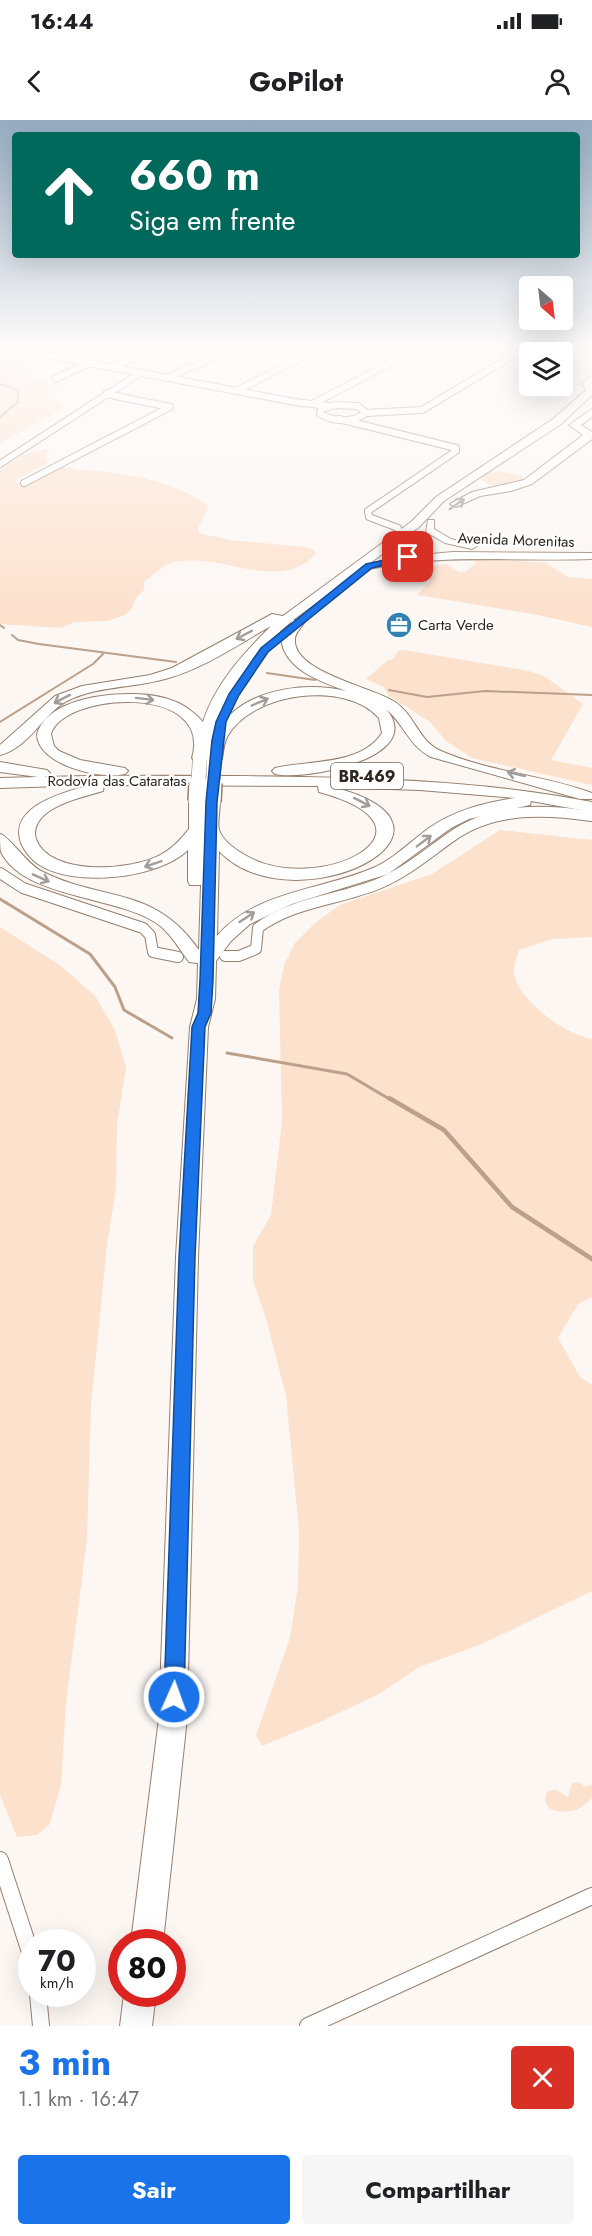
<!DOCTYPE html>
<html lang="pt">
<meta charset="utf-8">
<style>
body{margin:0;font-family:Jost,sans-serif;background:#f6f6f6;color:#202124;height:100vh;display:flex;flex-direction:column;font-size:22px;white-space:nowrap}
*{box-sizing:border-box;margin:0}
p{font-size:20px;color:#757577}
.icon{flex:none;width:33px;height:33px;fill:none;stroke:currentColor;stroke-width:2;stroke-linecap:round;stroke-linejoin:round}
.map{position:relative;height:1906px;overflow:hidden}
.sheet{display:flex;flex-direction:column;background:#fff;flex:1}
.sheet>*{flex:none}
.guide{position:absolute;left:12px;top:12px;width:568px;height:126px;border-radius:6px;box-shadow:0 6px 24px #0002;background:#00695c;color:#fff;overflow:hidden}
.needle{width:39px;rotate:152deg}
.fabs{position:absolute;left:519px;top:156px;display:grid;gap:12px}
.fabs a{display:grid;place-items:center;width:54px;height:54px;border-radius:6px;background:#fff;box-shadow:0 6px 24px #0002;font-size:30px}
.speed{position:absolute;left:18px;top:1809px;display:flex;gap:12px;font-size:30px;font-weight:700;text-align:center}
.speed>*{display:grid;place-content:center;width:78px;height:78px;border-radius:50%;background:#fff;box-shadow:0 6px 24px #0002;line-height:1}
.speed small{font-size:15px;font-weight:400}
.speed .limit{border:9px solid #d22;background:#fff;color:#111}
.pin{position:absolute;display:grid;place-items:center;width:51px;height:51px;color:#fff;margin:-26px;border-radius:12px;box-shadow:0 3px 9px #0006}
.me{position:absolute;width:66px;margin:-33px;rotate:2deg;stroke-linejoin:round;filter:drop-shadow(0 0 4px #0008)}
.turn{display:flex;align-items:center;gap:21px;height:126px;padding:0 18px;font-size:27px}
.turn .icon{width:78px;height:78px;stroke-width:2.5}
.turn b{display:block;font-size:42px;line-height:51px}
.round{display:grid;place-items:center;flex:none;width:63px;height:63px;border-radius:6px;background:#f6f6f6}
.headline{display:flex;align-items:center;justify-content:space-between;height:102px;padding:0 18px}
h1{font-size:36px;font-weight:700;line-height:45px;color:#1a73e8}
.action{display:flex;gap:12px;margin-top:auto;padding:12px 18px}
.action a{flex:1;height:69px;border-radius:6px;background:#1a73e8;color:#fff;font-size:24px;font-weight:700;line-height:69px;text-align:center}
.action a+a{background:#f6f6f6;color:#202124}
.status{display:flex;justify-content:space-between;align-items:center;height:42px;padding:0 30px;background:#fff;direction:ltr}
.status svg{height:16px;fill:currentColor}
header{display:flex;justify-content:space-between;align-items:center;height:78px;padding:0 18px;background:#fff;font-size:27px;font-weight:700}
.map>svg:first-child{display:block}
.green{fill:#fce1cd}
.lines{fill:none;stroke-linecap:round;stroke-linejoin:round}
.stream-far2{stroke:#bca089;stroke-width:2}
.stream-far1{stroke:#bca089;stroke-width:3}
.stream{stroke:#bca089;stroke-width:4.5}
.street-far2-casing{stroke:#967f6d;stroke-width:8}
.street-far1-casing{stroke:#967f6d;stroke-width:12}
.street-casing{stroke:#967f6d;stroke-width:18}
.secondary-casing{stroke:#967f6d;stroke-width:2}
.highway-casing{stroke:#967f6d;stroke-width:2}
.street-far2{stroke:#fff;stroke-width:6}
.street-far1{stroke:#fff;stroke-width:10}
.street{stroke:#fff;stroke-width:16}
.secondary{fill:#fff;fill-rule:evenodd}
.highway{fill:#fff;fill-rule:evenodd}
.highway-bridge-far1-casing{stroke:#967f6d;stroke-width:15;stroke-linecap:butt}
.highway-bridge-casing{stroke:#967f6d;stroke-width:20;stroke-linecap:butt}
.highway-bridge-far1{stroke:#fff;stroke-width:14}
.highway-bridge{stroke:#fff;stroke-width:17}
.oneway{stroke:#a19d9a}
.route{fill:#1a73e8;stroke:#114b97;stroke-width:1.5}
.labels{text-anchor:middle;stroke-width:5;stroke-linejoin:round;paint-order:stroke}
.far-street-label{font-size:15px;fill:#2f261f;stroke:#fff}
.far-poi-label{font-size:15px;fill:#2f261f;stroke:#fff;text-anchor:start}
.shield{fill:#fff;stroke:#6d6762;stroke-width:1.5}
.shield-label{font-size:16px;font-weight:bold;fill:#2f261f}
</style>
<div class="status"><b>16:44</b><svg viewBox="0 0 49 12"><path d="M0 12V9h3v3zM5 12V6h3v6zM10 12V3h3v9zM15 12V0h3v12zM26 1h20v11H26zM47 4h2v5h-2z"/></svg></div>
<header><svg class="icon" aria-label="back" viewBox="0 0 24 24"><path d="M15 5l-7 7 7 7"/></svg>GoPilot<svg class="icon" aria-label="person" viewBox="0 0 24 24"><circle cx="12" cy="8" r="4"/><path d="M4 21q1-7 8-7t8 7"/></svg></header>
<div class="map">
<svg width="592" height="1906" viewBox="0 0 592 1906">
<rect width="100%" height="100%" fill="#fcf7f3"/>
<!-- green -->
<g class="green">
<polygon points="0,231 27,245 35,258 59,268 52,277 62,283 63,289 0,323"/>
<path d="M49,329L45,336L48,343L18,359L15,361L17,363C37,368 49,348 68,347C72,347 76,350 81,350C123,352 174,360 209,386L198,408L199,413L230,420L305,427L314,430L316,434C278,475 217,429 171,443C162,446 152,456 144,462V470L136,478L131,490L125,495L107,501L74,502L61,508L0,504V350C15,338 29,331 49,329Z"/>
<path d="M500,351L522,356L524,361C510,364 493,371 481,359L487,353Z"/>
<polygon points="474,438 546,443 568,457 592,459 592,507 533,494 417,475 431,460 425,456 423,450 429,446 447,444 459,452 465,452 476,443"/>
<polygon points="404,530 529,551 544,556 583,584 551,640 592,648 592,665 472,638 446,621 430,602 388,575 384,567 366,559 388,540 393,539 398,531"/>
<path d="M500,710L592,720V817L552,819L519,830C517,836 513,847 514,853C518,881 566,915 592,919V1177L578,1184L558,1218L580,1257L592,1265V1471L482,1524L419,1547L379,1574L322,1601L262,1626L256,1615L290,1518L298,1466L299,1410L286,1276L266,1198L253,1161V1126L271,1095L282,1001L279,870L284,845L295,823L315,803L340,785L432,754Z"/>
<polygon points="0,807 61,846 95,876 115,910 126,948 117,1004 116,1069 107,1124 91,1285 87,1418 66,1583 61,1665 49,1705 37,1715 17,1717 0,1675"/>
<path d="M579,1662L585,1667L592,1664V1678C587,1682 583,1687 578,1689C564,1695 538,1692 547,1672L554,1669L568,1677L572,1663Z"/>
</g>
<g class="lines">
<!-- stream-far2 -->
<g class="stream-far2">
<polyline points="0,264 18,270 18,282 0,297"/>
<polyline points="0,505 4,508"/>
<polyline points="12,515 18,520 39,524 176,542"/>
<polyline points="267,553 315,560"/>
<polyline points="389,570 427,577 485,571 592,575"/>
<polyline points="0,602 93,544 103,534"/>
</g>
<!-- stream-far1 -->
<g class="stream-far1">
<polyline points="0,779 90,834 115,867 124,890 172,918"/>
<polyline points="227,933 347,954 391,980"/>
</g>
<!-- stream -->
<polyline class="stream" points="389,978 444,1010 512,1087 592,1139"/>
<defs>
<g id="street-far2">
<polyline points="15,229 295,282 329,286"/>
<polyline points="60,237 81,229"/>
<polyline points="113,247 155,229"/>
<polyline points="167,258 232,229"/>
<polyline points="55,259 90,243"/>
<polyline points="236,271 319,229"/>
<polyline points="106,274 170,287"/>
<polyline points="314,283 418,229"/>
<path d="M336,285L358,286L366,293C352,303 335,302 320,294L321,289Z"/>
<polyline points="366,293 422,290 524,229"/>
<polyline points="339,299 456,328 456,331 368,391 369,397 398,408 400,416"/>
<polyline points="0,344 140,253"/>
<polyline points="24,363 170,287"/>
</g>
<g id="street-far1">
<polyline points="0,753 23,768 143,808 150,815 153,832 178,837"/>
<path d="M225,836H239L256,829L258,808C292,782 339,780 378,764C405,753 427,734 451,717C493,687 543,689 592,696"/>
</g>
<g id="street">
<polyline points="0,1740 32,1838"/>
<polyline points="38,1874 41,1906"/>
<polyline points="308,1906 592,1776"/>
</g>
<g id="secondary">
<polygon points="428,400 434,400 434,409 451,419 477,426 472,429 445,423 426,412"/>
<path d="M453,432L592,433V439C517,442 443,433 369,449L364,446L398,437Z"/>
</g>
<g id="highway">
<path d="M592,256V275L561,304L444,381L419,407L293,500H302L304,503C301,508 295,513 295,519C292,552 373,567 395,582C415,595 418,621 441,631C489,652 543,655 592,673V679H580L431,637C409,626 404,604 386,589C428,638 303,661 275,654L272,651L275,648C308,640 361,646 382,613L379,598C345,560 252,572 227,617C224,623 223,632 222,639L214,644L207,639L200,643L195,641L192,638C214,563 63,572 51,614L54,626L59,631L80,640L125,648L128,651L125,654C101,660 37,645 37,614C49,573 134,568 168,579C182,583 193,591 203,602C215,564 244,533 271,506C237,525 203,549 165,559C133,568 96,566 67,581C42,595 29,628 0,635V625L55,576L82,566L150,555L172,548L272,494L283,496L411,402L436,377L553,299L586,270L582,263ZM292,501L281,519C285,550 320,561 346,571C309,562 259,568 231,594L222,591C239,556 261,526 292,501Z"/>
<polygon points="592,289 592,297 581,305 592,312 592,319 532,364 511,371 480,376 456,387 450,384 472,372 524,360 583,315 569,305"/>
<path d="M0,642L47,650L50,653L45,657C108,655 170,656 233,656C353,657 473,659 592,682V692L531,681L530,685L469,699L451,708L388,754L292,784L250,804L231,821L216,841L215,879L208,907L198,1137L187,1598L163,1822H131L159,1598L176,1137L190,907L197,879L198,843L189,842C178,827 169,810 153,801C112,776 23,777 1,732C0,727 0,720 0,714C10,717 26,743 41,751C102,782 154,765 199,830L201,765H190L188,761V730C158,759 73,768 38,744C31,739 25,732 21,723C8,686 65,672 90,665L0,668V658L38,657L0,652ZM104,665L318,666L319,672C455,709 316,778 245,735C236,730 223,721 219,710C217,702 220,690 220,682L218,679L212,677L205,681L197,676L189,681V709C181,719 173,728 162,734C133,751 50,757 36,719C32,707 41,696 51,690C67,680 86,676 103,671ZM333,667L420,670L515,678C484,683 455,690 429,708C411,721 394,739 373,748C322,770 255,771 217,816L219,731C294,809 493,709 333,667Z"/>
<polygon points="124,1874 156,1874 152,1906 120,1906"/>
</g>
</defs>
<!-- street-far2 casing -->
<use href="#street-far2" class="street-far2-casing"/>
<!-- street-far1 casing -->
<use href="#street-far1" class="street-far1-casing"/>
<!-- street casing -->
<use href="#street" class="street-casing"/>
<!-- secondary casing -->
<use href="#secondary" class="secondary-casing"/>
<!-- highway casing -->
<use href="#highway" class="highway-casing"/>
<!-- street-far2 -->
<use href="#street-far2" class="street-far2"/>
<!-- street-far1 -->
<use href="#street-far1" class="street-far1"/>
<!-- street -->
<use href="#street" class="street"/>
<!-- secondary -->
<use href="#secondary" class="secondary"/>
<!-- highway -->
<use href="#highway" class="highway"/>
<defs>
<g id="highway-bridge-far1">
<polyline points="198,665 200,638"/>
<polyline points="213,665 214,639"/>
</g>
<g id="highway-bridge">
<polyline points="197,681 198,663"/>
<polyline points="212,682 213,663"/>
</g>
</defs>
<!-- highway-bridge-far1 casing -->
<use href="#highway-bridge-far1" class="highway-bridge-far1-casing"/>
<!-- highway-bridge casing -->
<use href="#highway-bridge" class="highway-bridge-casing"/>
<!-- highway-bridge-far1 -->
<use href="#highway-bridge-far1" class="highway-bridge-far1"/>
<!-- highway-bridge -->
<use href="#highway-bridge" class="highway-bridge"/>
</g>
<!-- one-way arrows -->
<defs><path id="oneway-shaft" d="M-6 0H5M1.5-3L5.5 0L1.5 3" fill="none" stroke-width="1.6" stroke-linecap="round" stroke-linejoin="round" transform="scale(1.5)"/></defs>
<g class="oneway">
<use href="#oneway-shaft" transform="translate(457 384) rotate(-35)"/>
<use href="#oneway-shaft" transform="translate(244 515) rotate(152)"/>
<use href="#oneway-shaft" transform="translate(62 579) rotate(153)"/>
<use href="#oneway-shaft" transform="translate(145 579) rotate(7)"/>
<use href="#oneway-shaft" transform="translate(260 582) rotate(-23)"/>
<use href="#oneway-shaft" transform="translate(516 654) rotate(-167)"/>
<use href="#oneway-shaft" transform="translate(362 682) rotate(27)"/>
<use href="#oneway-shaft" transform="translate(424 721) rotate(-37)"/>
<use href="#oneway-shaft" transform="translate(153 744) rotate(161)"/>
<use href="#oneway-shaft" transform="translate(41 758) rotate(24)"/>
<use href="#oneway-shaft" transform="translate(247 797) rotate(-33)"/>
</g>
<!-- sky -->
<linearGradient id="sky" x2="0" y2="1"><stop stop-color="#96acc2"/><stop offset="0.46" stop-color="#fefbfa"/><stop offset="1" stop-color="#fefbfa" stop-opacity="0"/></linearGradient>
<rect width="592" height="496" fill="url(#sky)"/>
<!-- route -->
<polygon class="route" points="408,435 411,439 372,448 268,532 239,575 226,602 217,682 213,860 211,893 205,907 195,1137 184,1577 181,1583 174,1586 167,1583 164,1577 179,1137 192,907 198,893 200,860 206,682 212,620 216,602 229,574 261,528 366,444"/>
<!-- icons -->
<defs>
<symbol id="office-disc" viewBox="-11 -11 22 22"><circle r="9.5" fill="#3281b3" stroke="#fff"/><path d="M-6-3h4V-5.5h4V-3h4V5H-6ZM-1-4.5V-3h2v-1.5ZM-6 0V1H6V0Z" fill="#fff"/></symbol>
</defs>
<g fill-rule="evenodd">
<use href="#office-disc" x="384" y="490" width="30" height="30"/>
</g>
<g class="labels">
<!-- far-street labels -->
<g class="far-street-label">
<text transform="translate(516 420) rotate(2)" y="5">Avenida Morenitas</text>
<text x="117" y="666">Rodovía das Cataratas</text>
</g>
<!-- far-poi labels -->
<g class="far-poi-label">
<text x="418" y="510">Carta Verde</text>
</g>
<!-- shield labels -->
<rect class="shield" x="331" y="643" width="72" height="26" rx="4.5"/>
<g class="shield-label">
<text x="367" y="662">BR-469</text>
</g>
</g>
</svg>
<div class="fabs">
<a><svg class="needle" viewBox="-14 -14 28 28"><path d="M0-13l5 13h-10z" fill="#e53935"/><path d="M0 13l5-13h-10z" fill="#757577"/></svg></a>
<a><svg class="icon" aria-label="layers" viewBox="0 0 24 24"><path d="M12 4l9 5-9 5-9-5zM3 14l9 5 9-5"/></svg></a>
</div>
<div class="speed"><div>70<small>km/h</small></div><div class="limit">80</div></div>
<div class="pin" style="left:408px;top:437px;background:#d93025"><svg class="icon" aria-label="arrive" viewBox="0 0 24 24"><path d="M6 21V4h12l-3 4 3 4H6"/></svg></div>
<svg class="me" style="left:174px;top:1577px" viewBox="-20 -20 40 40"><circle r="17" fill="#1a73e8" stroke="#fff" stroke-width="3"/><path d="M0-11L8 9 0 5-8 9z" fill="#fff"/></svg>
<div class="guide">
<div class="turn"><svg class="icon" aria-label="ahead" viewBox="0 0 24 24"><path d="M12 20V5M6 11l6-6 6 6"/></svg><div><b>660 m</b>Siga em frente</div></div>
</div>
</div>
<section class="sheet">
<div class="headline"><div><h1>3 min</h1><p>1.1 km · 16:47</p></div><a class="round" style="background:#d93025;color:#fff"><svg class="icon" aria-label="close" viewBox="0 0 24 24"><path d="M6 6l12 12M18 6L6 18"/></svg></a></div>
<div class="action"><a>Sair</a><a>Compartilhar</a></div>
</section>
